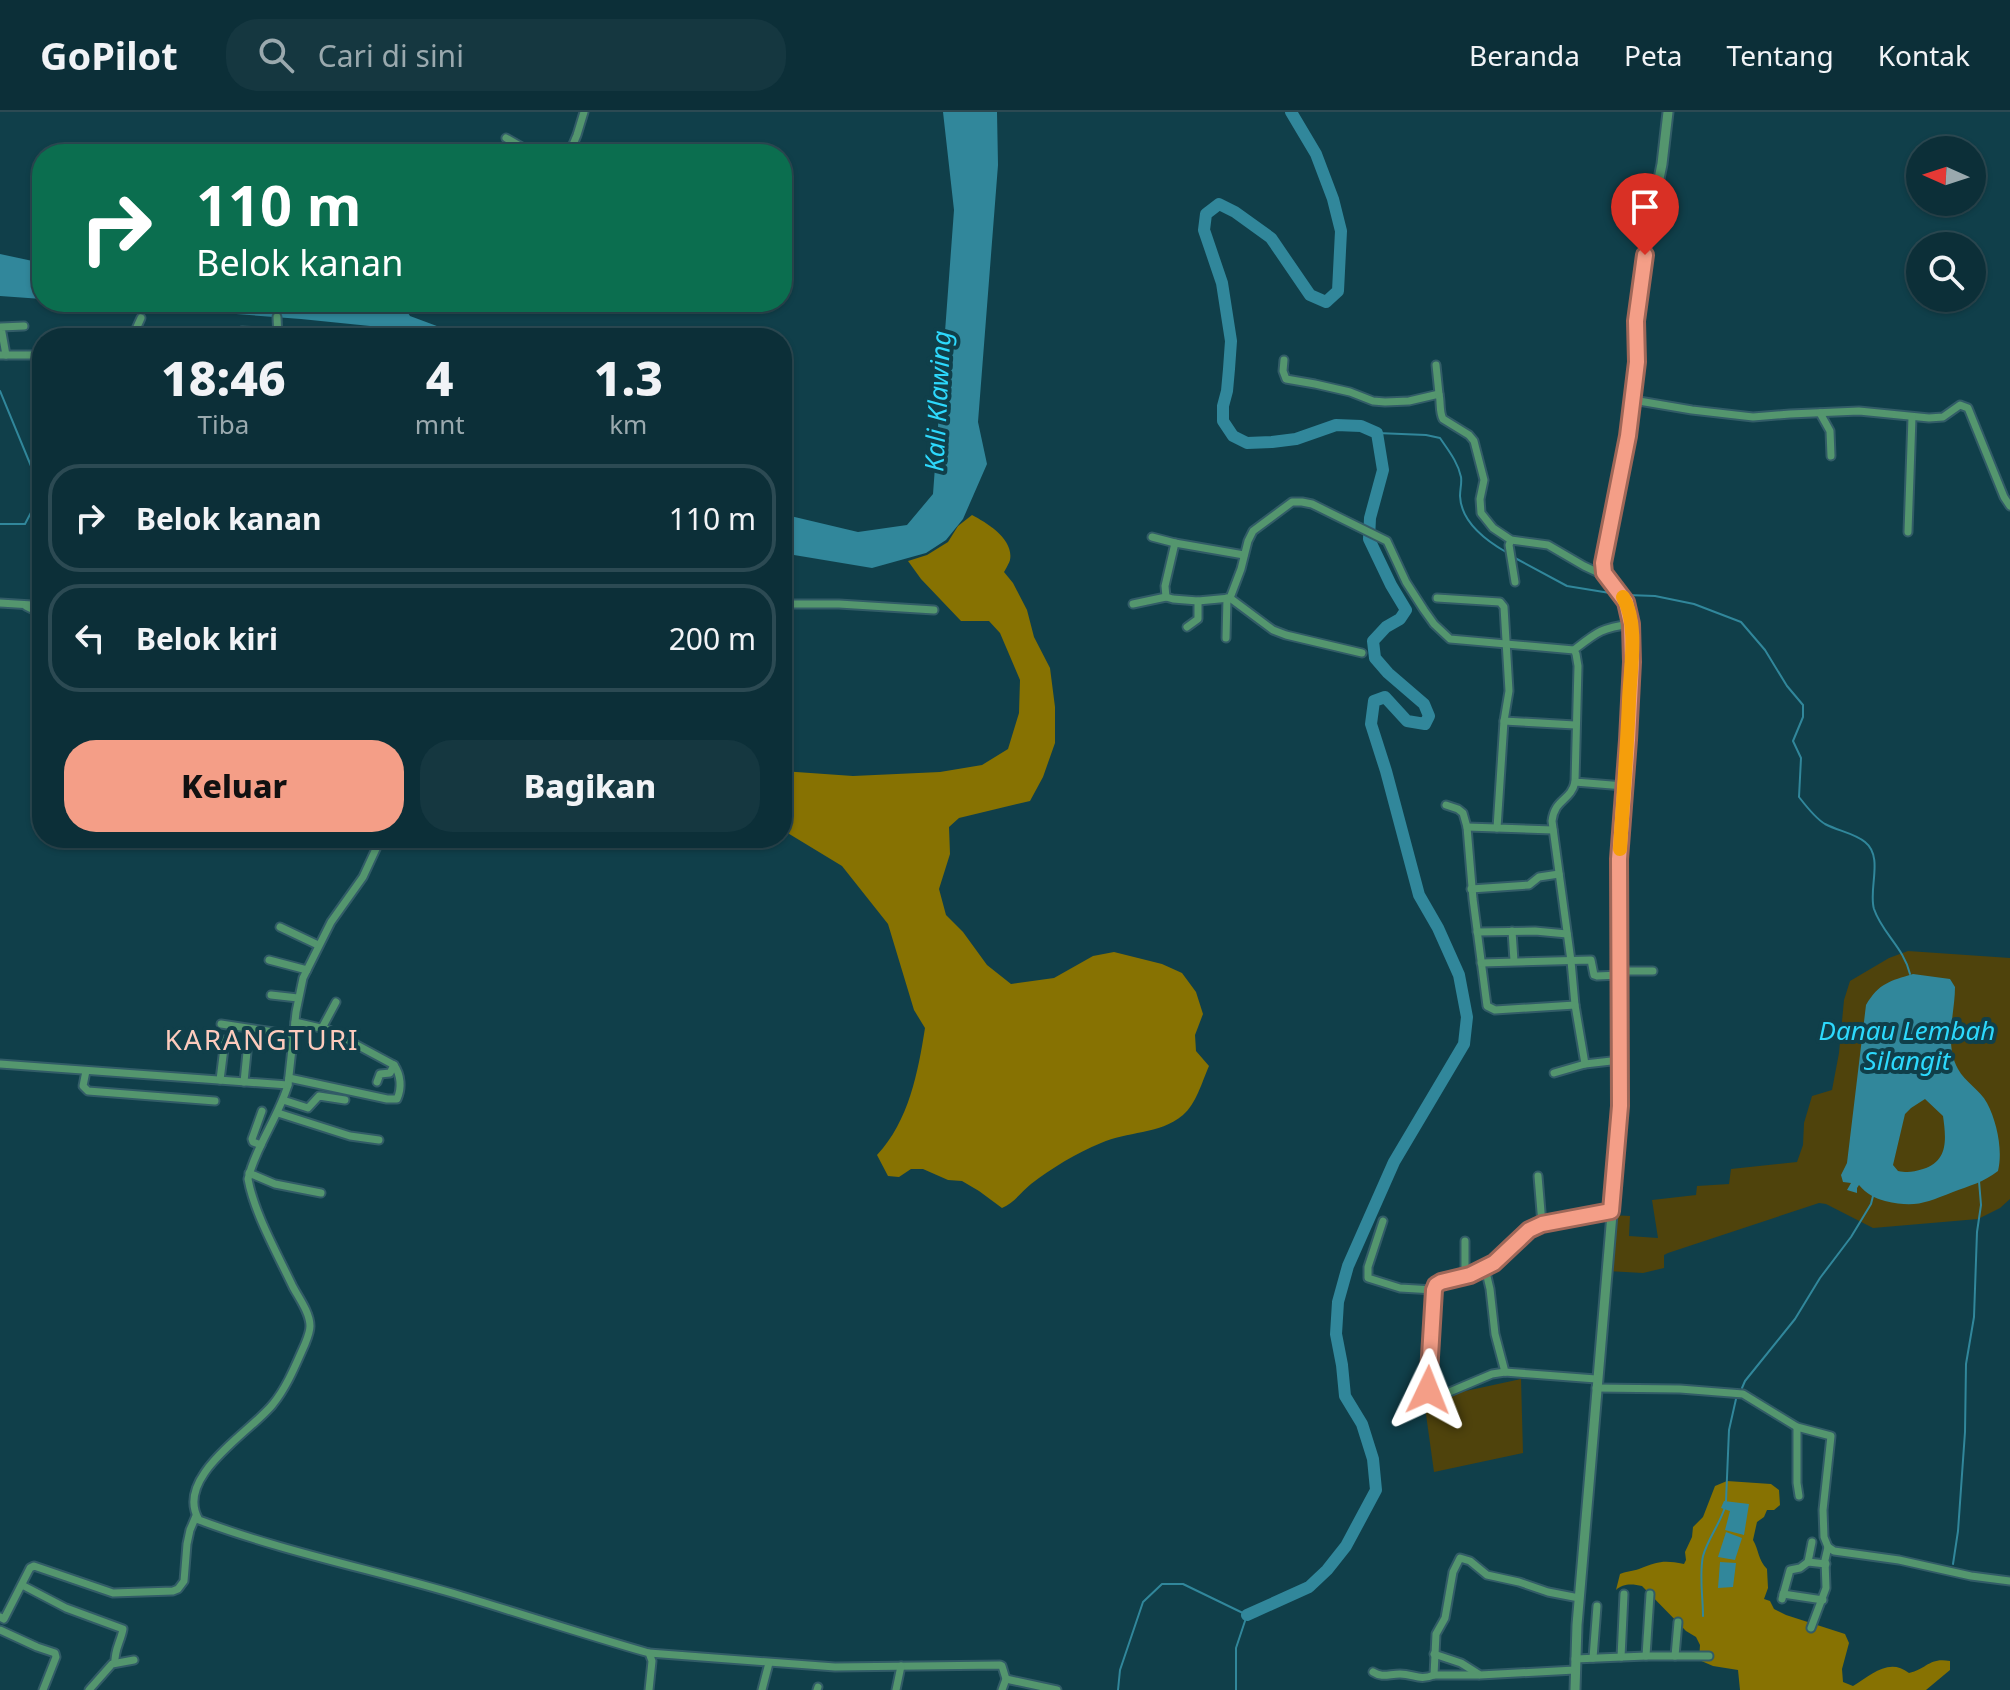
<!DOCTYPE html>
<html lang="id">
<style>
body{margin:0;font-family:"Noto Sans",sans-serif;background:#153740;color:#f1f3f6;height:100vh;display:flex;flex-direction:column;font-size:30px;white-space:nowrap}
*{box-sizing:border-box;margin:0}
p{font-size:26px;color:#9aa9ae}
.icon{flex:none;width:44px;height:44px;fill:none;stroke:currentColor;stroke-width:2;stroke-linecap:round;stroke-linejoin:round}
.map{position:relative;flex:1;overflow:hidden}
.drawer{position:absolute;left:32px;top:216px;width:760px;height:520px;display:flex;flex-direction:column;background:#0c2f38;border-radius:32px;box-shadow:0 2px 6px #0004,0 0 0 2px #2c4a53}
.drawer>*{flex:none}
.hud{position:absolute;left:32px;top:32px;width:760px;height:168px;border-radius:32px;box-shadow:0 2px 6px #0004,0 0 0 2px #2c4a53;background:#0b6e4f;color:#fff;overflow:hidden}
.needle{width:52px;rotate:273deg}
.tools{position:absolute;left:1906px;top:24px;display:grid;gap:16px}
.tools a{display:grid;place-items:center;width:80px;height:80px;border-radius:50%;background:#0c2f38;box-shadow:0 2px 6px #0004,0 0 0 2px #2c4a53;font-size:40px}
.pin{position:absolute;display:grid;place-items:center;width:68px;height:68px;color:#fff;margin:-82px -34px;border-radius:50% 50% 50% 0;rotate:-45deg;box-shadow:0 0 8px #0007}
.pin .icon{rotate:45deg}
.me{position:absolute;width:88px;margin:-44px;rotate:2deg;stroke-linejoin:round;filter:drop-shadow(0 0 6px #0008)}
.turn{display:flex;align-items:center;gap:28px;height:168px;padding:0 32px;font-size:36px}
.turn .icon{width:104px;height:104px;stroke-width:2.5}
.turn b{display:block;font-size:56px;line-height:68px}
.eta{display:flex;justify-content:space-evenly;align-items:center;height:136px;text-align:center}
.eta b{font-size:48px;font-weight:800;line-height:56px}
.cta{display:flex;gap:16px;margin-top:auto;padding:16px 32px}
.cta a{flex:1;height:92px;border-radius:32px;background:#f49e87;color:#111;font-size:32px;font-weight:800;line-height:92px;text-align:center}
.cta a+a{background:#153740;color:#f1f3f6}
ul{padding:0;list-style:none}
li{display:flex;align-items:center;gap:24px;height:108px;margin:0 16px 12px;padding:0 16px;border:4px solid #2c4a53;border-radius:32px}
li div{flex:1}
li b{display:block;font-size:30px}
li em{font-style:normal}
header{display:flex;align-items:center;gap:48px;box-sizing:border-box;height:112px;padding:0 40px;background:#0c2f38;border-bottom:2px solid #2c4a53}
header strong{font-size:38px}
nav{display:flex;gap:44px;margin-inline-start:auto;font-size:28px}
.search{width:560px;height:72px;background:#153740;display:flex;align-items:center;gap:20px;box-sizing:border-box;padding:0 28px;border-radius:32px;color:#9aa9ae;font-size:30px}
.map>svg:first-child{display:block}
.green{fill:#4f430c}
.forest{fill:#877202}
.water{fill:#31879b;fill-rule:evenodd}
.lines{fill:none;stroke-linecap:round;stroke-linejoin:round}
.stream{stroke:#31879b;stroke-width:2}
.river{stroke:#31879b;stroke-width:12}
.minor-casing{stroke:#325c67;stroke-width:11}
.tertiary-casing{stroke:#325c67;stroke-width:13}
.minor{stroke:#54966e;stroke-width:7}
.tertiary{stroke:#54966e;stroke-width:9}
.route-casing{stroke:#9f6758;stroke-width:20}
.route{stroke:#f49e87;stroke-width:14}
.slow{stroke:#f59e0b;stroke-width:14}
.labels{text-anchor:middle;stroke-width:8;stroke-linejoin:round;paint-order:stroke}
.water-label{font-size:26px;font-style:italic;fill:#2dd9fd;stroke:#103f4a}
.quarter-label{font-size:28px;letter-spacing:2px;fill:#fdcbbd;stroke:#103f4a}
</style>
<header>
<strong>GoPilot</strong>
<div class="search"><svg class="icon" aria-label="search" viewBox="0 0 24 24"><circle cx="10" cy="10" r="6"/><path d="M15 15l6 6"/></svg>Cari di sini</div>
<nav><a>Beranda</a><a>Peta</a><a>Tentang</a><a>Kontak</a></nav>
</header>
<div class="map">
<svg width="2010" height="1578" viewBox="0 0 2010 1578">
<rect width="100%" height="100%" fill="#103f4a"/>
<!-- green -->
<g class="green">
<polygon points="1908,839 2010,846 2010,1087 2000,1096 1978,1107 1873,1116 1826,1092 1819,1091 1668,1141 1664,1143 1664,1156 1643,1161 1607,1159 1611,1103 1630,1104 1629,1124 1658,1126 1652,1088 1696,1083 1697,1074 1729,1072 1731,1057 1797,1050 1803,1033 1804,1011 1812,984 1832,978 1839,941 1844,888 1850,869 1889,846"/>
<polygon points="1521,1267 1523,1341 1434,1360 1424,1288"/>
</g>
<!-- forest -->
<g class="forest">
<path d="M972,403C987,411 1014,427 1010,448C1010,449 1005,459 1004,460L1013,471L1027,498L1034,525L1050,556L1055,595V631L1043,665L1030,689L959,706L949,715L950,742L939,777L946,803L963,820L987,853L1011,872L1054,866L1093,844L1114,840L1162,852L1182,861L1196,880L1203,902L1195,923L1196,939L1209,954C1202,970 1196,992 1183,1003C1159,1023 1127,1019 1101,1031C1076,1041 1052,1056 1031,1072C1021,1080 1014,1091 1002,1096L979,1079L962,1069L948,1068L923,1057H911L899,1065L888,1064L877,1043C909,1009 918,960 925,916L914,898L888,812L842,754L786,720L782,719V659L853,664L940,660L982,653L1008,637L1019,601L1020,568L1000,521L989,509H961L921,467L908,449L927,443L948,430L958,414Z"/>
<path d="M1727,1369L1771,1372L1779,1378L1780,1393L1774,1398H1767L1764,1405L1757,1410L1753,1428C1759,1438 1758,1448 1767,1457L1768,1476L1764,1487L1770,1489L1774,1497L1786,1503L1845,1522L1849,1531L1842,1557L1843,1570L1853,1574C1871,1563 1889,1545 1909,1561C1927,1557 1929,1545 1950,1549V1558L1926,1578H1740L1738,1558L1713,1554L1699,1548L1700,1533L1696,1525L1686,1519L1642,1474C1633,1472 1623,1471 1616,1478L1620,1462C1627,1459 1633,1459 1639,1457C1659,1449 1664,1448 1684,1452L1686,1448L1685,1440L1692,1425L1693,1415L1703,1405L1715,1374Z"/>
</g>
<!-- water -->
<g class="water">
<polygon points="943,0 997,0 998,53 978,310 987,352 963,407 946,428 926,441 872,456 782,441 782,402 858,420 907,413 933,382 954,98"/>
<polygon points="0,142 42,151 42,187 0,184"/>
<polygon points="78,190 401,190 410,204 469,226 392,226 370,214 301,207"/>
<path d="M1913,862L1950,867L1955,875C1955,901 1944,932 1958,957C1965,970 1980,978 1987,991C1997,1010 2003,1038 1998,1059C1984,1070 1969,1074 1953,1080C1925,1091 1915,1096 1885,1089C1874,1086 1867,1082 1859,1073L1857,1076V1081L1847,1078L1851,1071L1843,1070L1841,1063L1847,1051L1866,893C1879,871 1890,869 1913,862ZM1925,987L1943,1004C1946,1026 1949,1049 1923,1057C1913,1060 1908,1061 1898,1059L1893,1053L1905,1002L1911,996Z"/>
<polygon points="1724,1389 1749,1392 1744,1423 1725,1418 1730,1399 1721,1396"/>
<polygon points="1726,1420 1742,1426 1735,1448 1718,1445"/>
<polygon points="1720,1450 1736,1451 1733,1475 1718,1476"/>
</g>
<g class="lines">
<!-- stream -->
<g class="stream">
<polyline points="0,279 38,371 37,389 25,412 0,412"/>
<path d="M1377,321L1426,323L1440,326C1448,338 1458,350 1461,365C1462,371 1460,377 1460,384C1461,410 1485,428 1506,440"/>
<polyline points="1515,446 1567,474 1616,482"/>
<path d="M1627,483L1655,484L1694,492L1741,510L1765,538L1787,574L1803,593V605L1793,629L1801,646L1799,685C1806,694 1815,706 1825,712C1838,719 1854,721 1865,730C1884,745 1868,777 1874,797C1882,821 1904,836 1910,862"/>
<polyline points="1742,1276 1745,1269 1795,1207 1820,1166 1851,1125 1871,1092 1873,1084"/>
<polyline points="1726,1389 1729,1318 1736,1287"/>
<polyline points="1953,1452 1958,1419 1965,1320 1966,1252 1974,1205 1977,1120 1981,1093 1979,1069"/>
<path d="M1703,1504C1703,1485 1699,1463 1703,1444C1708,1426 1720,1412 1725,1395"/>
<polyline points="1118,1578 1120,1558 1143,1490 1162,1472 1183,1472 1247,1503 1236,1536 1236,1578"/>
</g>
<!-- river -->
<polyline class="river" points="1247,1503 1309,1475 1327,1458 1346,1434 1376,1378 1373,1347 1362,1312 1345,1284 1342,1253 1336,1222 1338,1190 1348,1154 1394,1050 1464,932 1467,905 1459,863 1438,816 1419,783 1386,659 1371,612 1374,589 1385,585 1407,609 1425,612 1429,604 1424,592 1388,561 1375,546 1373,529 1386,515 1400,507 1406,498 1391,473 1369,427 1370,406 1383,358 1377,321 1361,314 1336,313 1296,327 1272,330 1247,331 1233,324 1223,309 1223,294 1227,279 1229,257 1231,229 1222,171 1204,118 1206,102 1219,92 1235,100 1271,126 1310,183 1326,190 1338,179 1341,119 1333,87 1316,42 1291,0"/>
<defs>
<g id="minor">
<polyline points="506,26 534,42"/>
<polyline points="569,42 577,23 584,0"/>
<polyline points="277,205 278,226"/>
<polyline points="242,219 278,221"/>
<polyline points="132,226 141,206"/>
<polyline points="0,243 42,243"/>
<polyline points="6,243 1,215 24,214"/>
<path d="M1284,248L1283,259L1286,267L1315,272L1350,280L1373,289L1385,290L1409,289L1439,282C1441,290 1439,300 1443,307L1469,323L1474,329L1484,368L1480,387L1481,401L1493,416L1511,428L1548,433L1584,454L1599,461H1604"/>
<polyline points="1436,253 1439,282"/>
<polyline points="1633,288 1692,298 1753,305 1790,302 1859,299 1929,306 1943,305 1960,293 1968,296 2004,385 2010,394"/>
<polyline points="1820,301 1830,319 1831,344"/>
<polyline points="1908,420 1912,305"/>
<polyline points="1152,425 1175,431 1165,474 1166,485"/>
<polyline points="1511,428 1509,433 1515,470"/>
<polyline points="1175,431 1244,443"/>
<polyline points="1230,486 1273,518 1286,523 1362,541"/>
<polyline points="1437,486 1500,490 1504,495 1509,579 1504,609 1497,716 1553,718"/>
<polyline points="0,491 32,493 42,491"/>
<polyline points="782,492 839,492 934,498"/>
<polyline points="1133,492 1166,485 1173,487 1198,489 1230,486 1241,457 1248,429 1253,419 1292,390 1302,390 1312,392 1387,429 1406,470 1424,498 1434,512 1450,527 1574,538 1576,542 1578,554 1575,670 1624,674"/>
<polyline points="26,494 42,502"/>
<polyline points="1187,515 1198,507 1198,489"/>
<polyline points="1226,526 1227,486"/>
<path d="M1574,538C1597,520 1601,516 1631,512"/>
<polyline points="1504,609 1575,613"/>
<path d="M1575,670C1571,689 1555,686 1552,709L1571,849L1575,893L1585,952L1620,948"/>
<polyline points="1446,693 1458,697 1463,701 1467,715 1473,787 1487,894 1495,898 1575,893"/>
<polyline points="1467,715 1497,716"/>
<polyline points="1471,777 1529,773 1539,765 1559,762"/>
<polyline points="280,815 318,833"/>
<polyline points="1512,819 1514,849"/>
<polyline points="1477,820 1535,819 1567,822"/>
<polyline points="269,848 307,858"/>
<polyline points="1481,851 1591,848 1594,863 1597,864 1620,863"/>
<polyline points="1620,859 1653,859"/>
<polyline points="271,883 298,886"/>
<polyline points="221,912 294,923"/>
<polyline points="322,916 336,890"/>
<path d="M0,952L288,973C278,1006 256,1034 248,1067C254,1101 278,1143 293,1175C299,1186 310,1201 310,1214C310,1220 307,1227 305,1232C296,1252 287,1275 273,1292C252,1319 173,1365 199,1408C284,1440 375,1458 462,1484C525,1503 586,1523 649,1541L652,1549L649,1578"/>
<polyline points="86,959 83,974 88,979 215,989"/>
<polyline points="1554,961 1585,952"/>
<path d="M289,966L387,987H397C402,976 401,963 394,953L329,918L295,910"/>
<polyline points="220,968 225,928"/>
<polyline points="244,970 247,940"/>
<polyline points="377,970 380,962 390,961 394,953"/>
<polyline points="288,973 296,900 303,866 331,810 363,765 381,726"/>
<polyline points="283,988 308,996 319,984 345,988"/>
<polyline points="278,1001 350,1024 379,1028"/>
<polyline points="261,1033 253,1030 252,1027 262,999"/>
<polyline points="249,1061 275,1072 321,1081"/>
<polyline points="1538,1064 1542,1112"/>
<polyline points="1383,1109 1368,1155 1368,1166 1400,1176 1434,1178"/>
<polyline points="1485,1156 1490,1177 1495,1222 1505,1260"/>
<polyline points="1465,1164 1465,1129"/>
<polyline points="1596,1267 1505,1260 1492,1262 1440,1284 1431,1284 1428,1278 1434,1178 1436,1173 1441,1170 1470,1163 1494,1151 1529,1118 1542,1112 1611,1099"/>
<polyline points="1596,1276 1680,1277 1743,1282 1797,1315 1831,1324 1823,1398 1824,1425 1828,1435 1825,1448 1826,1476 1811,1516"/>
<polyline points="1797,1315 1797,1371 1799,1384"/>
<polyline points="1828,1435 1834,1439 1899,1448 1971,1464 2010,1469"/>
<polyline points="1808,1450 1812,1430"/>
<path d="M22,1473L66,1496L123,1517C121,1529 114,1538 115,1551"/>
<polyline points="1783,1482 1823,1488"/>
<polyline points="1782,1487 1790,1458 1800,1456 1808,1450 1826,1452"/>
<polyline points="0,1505 4,1507 30,1456 34,1454 113,1481 173,1479 178,1477 184,1469 187,1432 190,1418 196,1404"/>
<polyline points="0,1518 37,1535 55,1541 56,1545 43,1578"/>
<polyline points="649,1541 835,1555 1000,1553 1002,1554 1006,1567 1002,1578"/>
<polyline points="1434,1542 1461,1551 1480,1563 1575,1558"/>
<polyline points="1646,1544 1650,1482"/>
<polyline points="1675,1544 1678,1510"/>
<polyline points="1621,1545 1624,1482"/>
<polyline points="1593,1546 1597,1494"/>
<polyline points="1575,1547 1646,1544 1709,1544"/>
<path d="M1373,1560C1382,1566 1389,1562 1400,1562C1414,1562 1419,1569 1434,1563L1436,1522L1445,1506L1453,1460L1460,1446L1470,1449L1487,1463L1519,1470L1548,1480L1579,1486"/>
<polyline points="1434,1563 1478,1563"/>
<polyline points="1006,1567 1057,1578"/>
<polyline points="89,1578 112,1552 134,1548"/>
<polyline points="762,1578 769,1551"/>
<polyline points="817,1578 818,1575"/>
<polyline points="896,1578 901,1554"/>
</g>
<path id="tertiary" d="M1575,1578L1577,1513L1619,1020C1623,929 1617,837 1619,746C1622,669 1634,593 1631,515C1631,506 1629,495 1624,486C1615,472 1605,470 1603,451L1628,324L1635,267L1636,209L1648,121L1662,52L1668,0"/>
</defs>
<!-- minor casing -->
<use href="#minor" class="minor-casing"/>
<!-- tertiary casing -->
<use href="#tertiary" class="tertiary-casing"/>
<!-- minor -->
<use href="#minor" class="minor"/>
<!-- tertiary -->
<use href="#tertiary" class="tertiary"/>
</g>
<g class="lines">
<defs>
<polyline id="route" points="1428,1278 1434,1178 1436,1173 1441,1170 1470,1163 1494,1151 1529,1118 1542,1112 1611,1099 1620,994 1619,747 1628,628 1632,550 1631,512 1626,490 1604,461 1603,451 1628,324 1637,250 1636,209 1645,143"/>
</defs>
<!-- route casing -->
<use href="#route" class="route-casing"/>
<!-- route -->
<use href="#route" class="route"/>
<!-- slow -->
<path class="slow" d="M1620,737C1623,688 1627,639 1629,589C1630,558 1639,513 1623,485"/>
</g>
<g class="labels">
<!-- water labels -->
<g class="water-label">
<text transform="translate(938 289) rotate(-87)" y="9">Kali Klawing</text>
<text x="1907" y="928">Danau Lembah<tspan x="1907" dy="30">Silangit</tspan></text>
</g>
<!-- quarter labels -->
<g class="quarter-label">
<text x="262" y="938">KARANGTURI</text>
</g>
</g>
</svg>
<div class="tools">
<a><svg class="needle" viewBox="-14 -14 28 28"><path d="M0-13l5 13h-10z" fill="#e53935"/><path d="M0 13l5-13h-10z" fill="#9aa9ae"/></svg></a>
<a><svg class="icon" aria-label="search" viewBox="0 0 24 24"><circle cx="10" cy="10" r="6"/><path d="M15 15l6 6"/></svg></a>
</div>
<div class="pin" style="left:1645px;top:143px;background:#d93025"><svg class="icon" aria-label="arrive" viewBox="0 0 24 24"><path d="M6 21V4h12l-3 4 3 4H6"/></svg></div>
<svg class="me" style="left:1428px;top:1278px" viewBox="-20 -20 40 40"><path d="M0-17L14 15 0 8-14 15z" fill="#f49e87" stroke="#fff" stroke-width="4"/></svg>
<div class="hud">
<div class="turn"><svg class="icon" aria-label="right" viewBox="0 0 24 24"><path d="M7 20v-9h11M14 6l5 5-5 5"/></svg><div><b>110 m</b>Belok kanan</div></div>
</div>
<section class="drawer">
<div class="eta">
<div><b>18:46</b><p>Tiba</p></div>
<div><b>4</b><p>mnt</p></div>
<div><b>1.3</b><p>km</p></div>
</div>
<ul>
<li><svg class="icon" aria-label="right" viewBox="0 0 24 24"><path d="M7 20v-9h11M14 6l5 5-5 5"/></svg><div><b>Belok kanan</b></div><em>110 m</em></li>
<li><svg class="icon" aria-label="left" viewBox="0 0 24 24"><path d="M17 20v-9H6M10 6l-5 5 5 5"/></svg><div><b>Belok kiri</b></div><em>200 m</em></li>
</ul>
<div class="cta"><a>Keluar</a><a>Bagikan</a></div>
</section>
</div>
